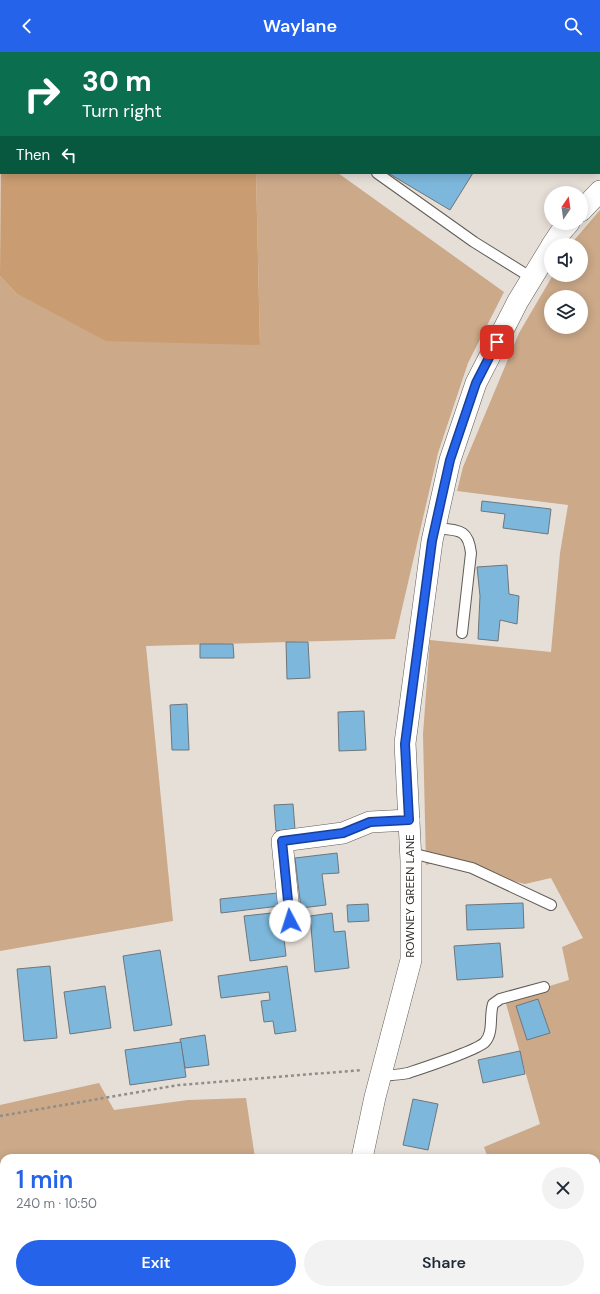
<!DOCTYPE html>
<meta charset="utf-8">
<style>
body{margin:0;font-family:"DM Sans",sans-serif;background:#f2f2f3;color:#1f2937;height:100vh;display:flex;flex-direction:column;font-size:15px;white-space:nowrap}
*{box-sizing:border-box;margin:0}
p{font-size:13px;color:#747a83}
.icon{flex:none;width:22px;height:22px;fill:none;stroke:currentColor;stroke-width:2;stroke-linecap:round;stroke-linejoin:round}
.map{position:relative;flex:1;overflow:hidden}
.side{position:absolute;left:0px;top:1102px;width:600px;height:140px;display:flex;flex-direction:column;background:#fff;border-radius:12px 12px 0 0;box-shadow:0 2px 10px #0003}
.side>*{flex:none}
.banner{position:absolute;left:0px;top:0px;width:600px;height:122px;box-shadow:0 2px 10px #0003;background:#0b6e4f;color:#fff;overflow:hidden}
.needle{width:26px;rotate:13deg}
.fabs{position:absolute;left:544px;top:134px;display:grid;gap:8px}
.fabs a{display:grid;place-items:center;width:44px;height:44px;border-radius:50%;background:#fff;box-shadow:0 2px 10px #0003;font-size:20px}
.pin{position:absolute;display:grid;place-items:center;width:34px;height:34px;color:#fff;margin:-17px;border-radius:8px;box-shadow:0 2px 6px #0006}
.me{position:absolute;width:44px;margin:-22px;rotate:355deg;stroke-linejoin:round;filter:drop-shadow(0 0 3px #0008)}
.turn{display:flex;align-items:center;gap:14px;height:84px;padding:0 16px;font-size:18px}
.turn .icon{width:52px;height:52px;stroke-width:2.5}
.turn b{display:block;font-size:28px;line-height:34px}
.then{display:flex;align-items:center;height:38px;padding:0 16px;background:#0003;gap:8px;font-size:15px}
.round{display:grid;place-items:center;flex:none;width:42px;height:42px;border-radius:21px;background:#f2f2f3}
.head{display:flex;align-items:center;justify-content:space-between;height:68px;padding:0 16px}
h1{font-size:24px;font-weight:600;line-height:30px;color:#2563eb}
.cta{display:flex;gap:8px;margin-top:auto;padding:8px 16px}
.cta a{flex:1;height:46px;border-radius:24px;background:#2563eb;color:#fff;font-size:16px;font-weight:600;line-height:46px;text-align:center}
.cta a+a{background:#f2f2f3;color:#1f2937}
header{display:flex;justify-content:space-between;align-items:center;height:52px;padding:0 16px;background:#2563eb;color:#fff;font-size:18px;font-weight:600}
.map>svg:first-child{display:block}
.green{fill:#cba989;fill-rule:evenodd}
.forest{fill:#ca9c71}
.building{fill:#7db8dc;stroke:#6e767a}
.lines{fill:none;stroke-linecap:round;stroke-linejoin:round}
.service-casing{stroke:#625c56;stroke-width:12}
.minor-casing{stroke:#625c56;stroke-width:22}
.path{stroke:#928d88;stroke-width:2.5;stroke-dasharray:3 3;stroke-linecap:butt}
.service{stroke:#fff;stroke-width:10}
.minor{stroke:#fff;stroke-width:21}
.route-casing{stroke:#184099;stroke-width:10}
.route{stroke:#2563eb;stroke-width:7}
.labels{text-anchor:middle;stroke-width:3;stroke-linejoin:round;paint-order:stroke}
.street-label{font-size:12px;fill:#32302d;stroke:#fff}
</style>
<header><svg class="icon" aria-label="back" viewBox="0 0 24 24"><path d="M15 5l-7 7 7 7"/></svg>Waylane<svg class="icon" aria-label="search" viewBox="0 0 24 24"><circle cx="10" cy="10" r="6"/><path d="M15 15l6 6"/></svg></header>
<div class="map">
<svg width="600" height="1242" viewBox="0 0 600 1242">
<rect width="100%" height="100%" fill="#e6dfd8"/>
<!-- green -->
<g class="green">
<polygon points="472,0 600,0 600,98 599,1"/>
<polygon points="256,121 338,121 504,240 468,311 438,401 395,587 146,594 173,869 0,899 0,224 16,241 260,293"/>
<path d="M600,158V1242H402L399,1238H596V1106H488L484,1095L540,1072L505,948L569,928L562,895L583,886L551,826L525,832L436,810L426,813L423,682L430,588L551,600L560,501L568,453L457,439L463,415L519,281L553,223H581V193H570ZM551,245H581V275H551Z"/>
<polygon points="99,1031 114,1058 188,1048 246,1046 255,1106 4,1106 4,1238 306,1238 306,1242 0,1242 0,1053"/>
</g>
<!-- forest -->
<polygon class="forest" points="1,91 1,121 256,121 260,293 106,289 16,241 0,224"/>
<!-- building -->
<g class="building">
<polygon points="0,0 45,0 1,1 1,14"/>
<polygon points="100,0 158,0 100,1"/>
<polygon points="182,0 388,0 393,1 182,1"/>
<polygon points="388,121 473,121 450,158"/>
<polygon points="482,449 551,457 548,482 503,476 505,462 481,459"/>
<polygon points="507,513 509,542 519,544 517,572 500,568 498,589 478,587 480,544 477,515"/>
<polygon points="286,590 308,590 310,626 287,627"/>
<polygon points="200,592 233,592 234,606 200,606"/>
<polygon points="187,652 189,698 172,698 170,653"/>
<polygon points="364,659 366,698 339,699 338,660"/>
<polygon points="293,752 295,777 276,779 274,753"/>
<polygon points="337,801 339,821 322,822 326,853 301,856 295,806"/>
<polygon points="287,840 288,853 221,861 220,847"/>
<polygon points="523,851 524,876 467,878 466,853"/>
<polygon points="368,852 369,869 348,870 347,853"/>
<polygon points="281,860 286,904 250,909 244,864"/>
<polygon points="332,861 334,880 345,879 349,916 315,920 310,864"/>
<polygon points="500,891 503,925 457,928 454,894"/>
<polygon points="160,898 172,973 134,979 123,904"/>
<polygon points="50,914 57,986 24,989 17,917"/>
<polygon points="287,914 296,979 275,982 273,969 264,970 261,949 270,948 269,940 221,946 218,924"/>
<polygon points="105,934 111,976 70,982 64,940"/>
<polygon points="538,947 550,981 527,988 516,954"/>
<polygon points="205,983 209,1013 185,1016 180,987"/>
<polygon points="181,990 186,1025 130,1033 125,998"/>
<polygon points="520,999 525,1022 483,1031 478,1008"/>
<polygon points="413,1047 438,1052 428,1098 403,1093"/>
</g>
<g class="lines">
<defs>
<g id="service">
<polyline points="174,1 174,0"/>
<polyline points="377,121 474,190 532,226"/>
<path d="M435,476C457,479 468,475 471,501L462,581"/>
<polyline points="411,801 472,816 551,853"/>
<path d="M380,1024C389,1023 399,1023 408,1021C420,1017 478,998 485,990C494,980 489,964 493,952L500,947L544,935"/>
</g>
<g id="minor">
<polyline points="581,159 600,139"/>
<polyline points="552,193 560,181 569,171"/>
<polyline points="290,869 282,789 343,781 370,770 409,768"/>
<polyline points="362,1106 375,1045 411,908 411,809 405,691 432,489 450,408 476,331 518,249 551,195"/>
<polyline points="380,1238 381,1242"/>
</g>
</defs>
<!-- service casing -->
<use href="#service" class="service-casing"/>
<!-- minor casing -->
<use href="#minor" class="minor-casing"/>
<!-- path -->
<polyline class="path" points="0,1064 179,1033 362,1018"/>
<!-- service -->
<use href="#service" class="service"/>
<!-- minor -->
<use href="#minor" class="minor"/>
</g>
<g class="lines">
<defs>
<polyline id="route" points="290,869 282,789 343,781 370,770 409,768 405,692 432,489 450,408 476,331 497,290"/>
</defs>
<!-- route casing -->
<use href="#route" class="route-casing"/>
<!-- route -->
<use href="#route" class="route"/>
</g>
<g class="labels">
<!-- street labels -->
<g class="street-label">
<text transform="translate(410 844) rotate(-90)" y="4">ROWNEY GREEN LANE</text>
</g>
</g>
</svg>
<div class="fabs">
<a><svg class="needle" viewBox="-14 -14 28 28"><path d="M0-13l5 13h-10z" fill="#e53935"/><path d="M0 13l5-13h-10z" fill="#747a83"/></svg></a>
<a><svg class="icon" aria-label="sound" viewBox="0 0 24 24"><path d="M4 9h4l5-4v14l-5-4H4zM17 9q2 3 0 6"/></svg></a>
<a><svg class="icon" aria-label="layers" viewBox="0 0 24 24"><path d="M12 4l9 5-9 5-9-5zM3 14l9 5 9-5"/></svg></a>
</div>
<div class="pin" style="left:497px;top:290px;background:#d93025"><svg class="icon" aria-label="arrive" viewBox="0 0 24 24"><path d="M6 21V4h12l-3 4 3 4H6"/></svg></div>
<svg class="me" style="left:290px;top:869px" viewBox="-20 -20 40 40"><circle r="19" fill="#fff"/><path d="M0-13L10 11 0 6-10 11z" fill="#2563eb"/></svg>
<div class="banner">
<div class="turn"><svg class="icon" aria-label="right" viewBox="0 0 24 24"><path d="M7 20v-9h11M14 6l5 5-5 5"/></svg><div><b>30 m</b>Turn right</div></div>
<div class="then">Then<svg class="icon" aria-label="left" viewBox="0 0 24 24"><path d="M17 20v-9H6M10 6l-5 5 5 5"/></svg></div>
</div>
<section class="side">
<div class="head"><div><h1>1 min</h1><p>240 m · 10:50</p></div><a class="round"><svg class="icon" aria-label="close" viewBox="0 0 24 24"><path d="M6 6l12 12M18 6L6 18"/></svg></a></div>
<div class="cta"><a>Exit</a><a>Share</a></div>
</section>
</div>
